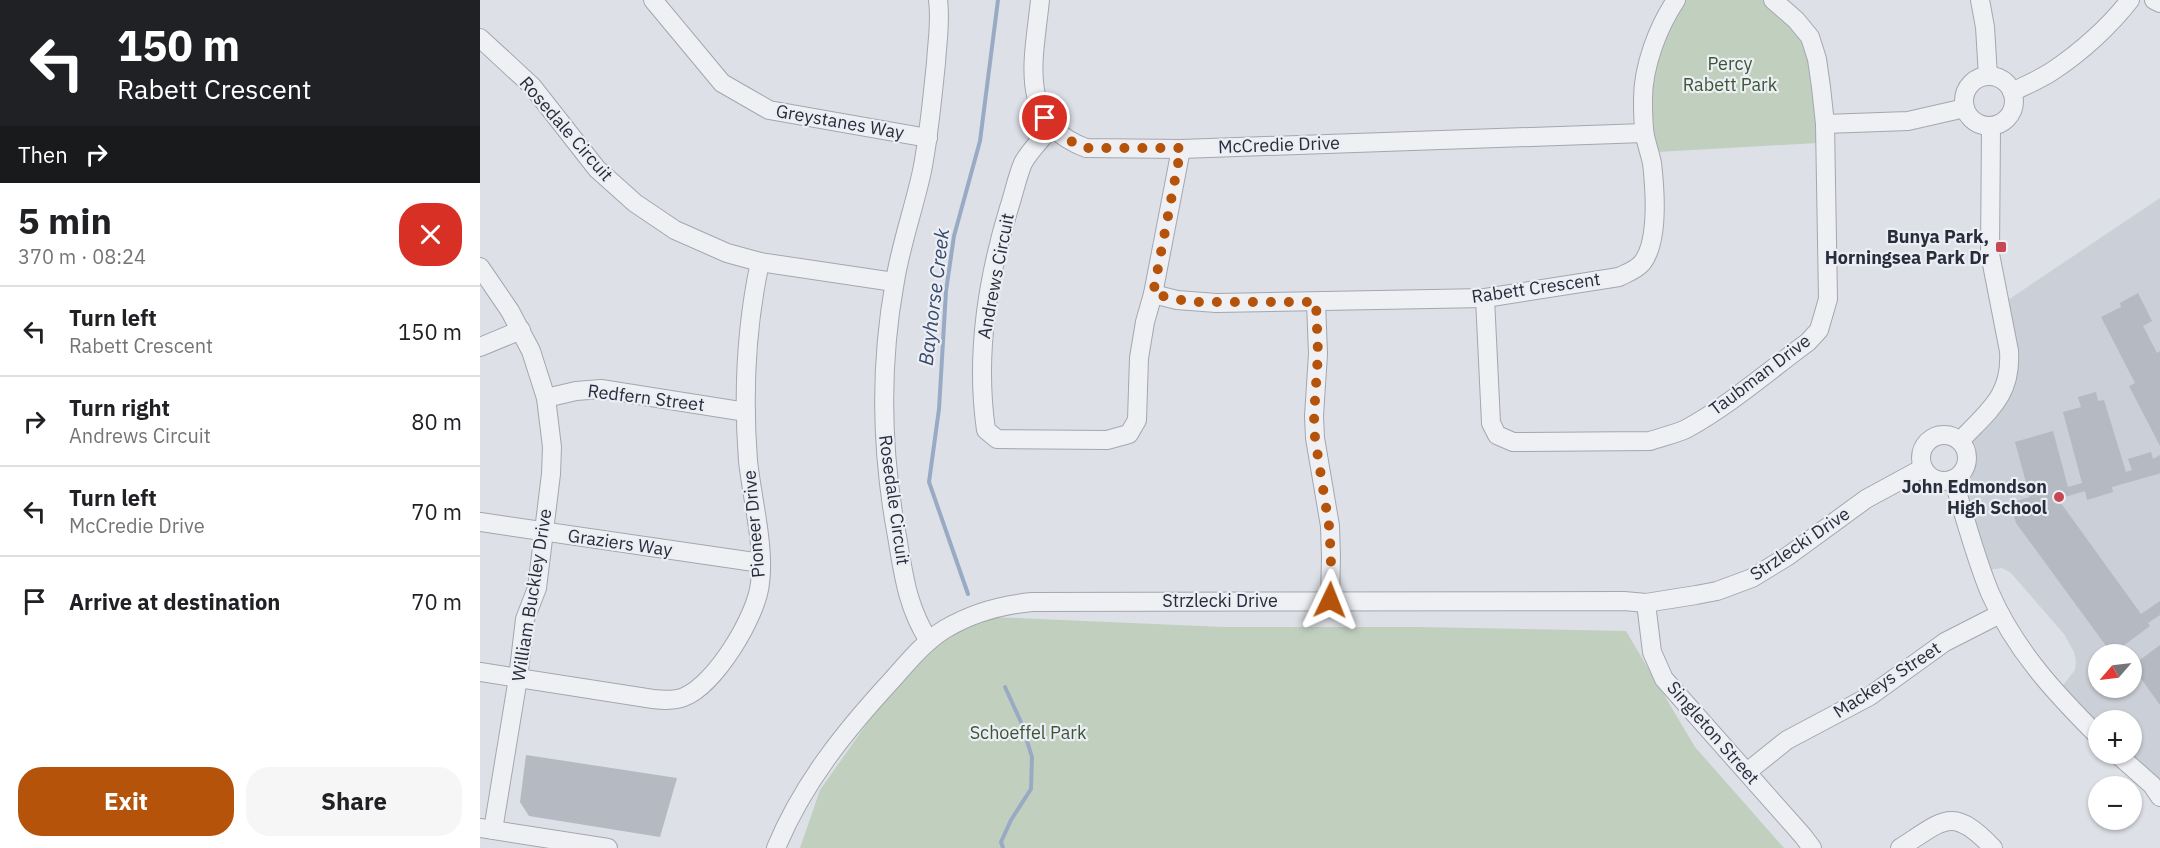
<!DOCTYPE html>
<meta charset="utf-8">
<style>
body{margin:0;font-family:"IBM Plex Sans",sans-serif;background:#f6f6f6;color:#202124;height:100vh;display:flex;flex-direction:column;font-size:22px;white-space:nowrap}
*{box-sizing:border-box;margin:0}
p{font-size:20px;color:#757577}
.icon{flex:none;width:33px;height:33px;fill:none;stroke:currentColor;stroke-width:2;stroke-linecap:round;stroke-linejoin:round}
.map{position:relative;flex:1;overflow:hidden}
.panel{display:flex;flex-direction:column;background:#fff;width:480px}
.panel>*{flex:none}
.guide{background:#202124;color:#fff;overflow:hidden}
.needle{width:39px;rotate:242deg}
.buttons{position:absolute;left:1608px;top:644px;display:grid;gap:12px}
.buttons a{display:grid;place-items:center;width:54px;height:54px;border-radius:50%;background:#fff;box-shadow:0 2px 4px #0004;font-size:30px}
.pin{position:absolute;display:grid;place-items:center;width:51px;height:51px;color:#fff;margin:-26px;border:3px solid #fff;border-radius:50%;box-shadow:0 2px 6px #0007}
.me{position:absolute;width:66px;margin:-33px;rotate:2deg;stroke-linejoin:round;filter:drop-shadow(0 0 4px #0008)}
.turn{display:flex;align-items:center;gap:21px;height:126px;padding:0 18px;font-size:27px}
.turn .icon{width:78px;height:78px;stroke-width:2.5}
.turn b{display:block;font-size:42px;line-height:51px}
.then{display:flex;align-items:center;height:57px;padding:0 18px;background:#0003;gap:12px;font-size:22px}
.round{display:grid;place-items:center;flex:none;width:63px;height:63px;border-radius:24px;background:#f6f6f6}
.summary{display:flex;align-items:center;justify-content:space-between;height:102px;padding:0 18px}
h1{font-size:36px;font-weight:700;line-height:45px}
.action{display:flex;gap:12px;margin-top:auto;padding:12px 18px}
.action a{flex:1;height:69px;border-radius:24px;background:#b45309;color:#fff;font-size:24px;font-weight:700;line-height:69px;text-align:center}
.action a+a{background:#f6f6f6;color:#202124}
ul{padding:0;list-style:none}
li{display:flex;align-items:center;gap:18px;height:90px;padding:0 18px;border-top:2px solid #e0e0e0}
li div{flex:1}
li b{display:block;font-size:22px}
li em{font-style:normal}
main{display:flex;flex:1;min-height:0}
.map>svg:first-child{display:block}
.built{fill:#cbcfd7;fill-rule:evenodd}
.green{fill:#c1cfbe}
.lines{fill:none;stroke-linecap:round;stroke-linejoin:round}
.stream{stroke:#99abc4;stroke-width:4}
.building{fill:#b4b9c2}
.minor-casing{stroke:#a3a7af;stroke-width:20}
.minor{stroke:#eff0f4;stroke-width:18}
.route{stroke:#b45309;stroke-width:10;stroke-dasharray:0 18}
.poi-dot{fill:#c64752;stroke:#eceef4;stroke-width:2}
.labels{text-anchor:middle;stroke-width:4.5;stroke-linejoin:round;paint-order:stroke}
.park-label{font-size:18px;fill:#395635;stroke:#eceef4}
.street-label{font-size:18px;fill:#272d3b;stroke:#eceef4}
.poi-label{font-size:18px;font-weight:bold;fill:#272d3b;stroke:#eceef4;text-anchor:end}
.water-label{font-size:20px;font-style:italic;fill:#344a6d;stroke:#eceef4}
</style>
<main>
<section class="panel">
<div class="guide">
<div class="turn"><svg class="icon" aria-label="left" viewBox="0 0 24 24"><path d="M17 20v-9H6M10 6l-5 5 5 5"/></svg><div><b>150 m</b>Rabett Crescent</div></div>
<div class="then">Then<svg class="icon" aria-label="right" viewBox="0 0 24 24"><path d="M7 20v-9h11M14 6l5 5-5 5"/></svg></div>
</div>
<div class="summary"><div><h1>5 min</h1><p>370 m · 08:24</p></div><a class="round" style="background:#d93025;color:#fff"><svg class="icon" aria-label="close" viewBox="0 0 24 24"><path d="M6 6l12 12M18 6L6 18"/></svg></a></div>
<ul>
<li><svg class="icon" aria-label="left" viewBox="0 0 24 24"><path d="M17 20v-9H6M10 6l-5 5 5 5"/></svg><div><b>Turn left</b><p>Rabett Crescent</p></div><em>150 m</em></li>
<li><svg class="icon" aria-label="right" viewBox="0 0 24 24"><path d="M7 20v-9h11M14 6l5 5-5 5"/></svg><div><b>Turn right</b><p>Andrews Circuit</p></div><em>80 m</em></li>
<li><svg class="icon" aria-label="left" viewBox="0 0 24 24"><path d="M17 20v-9H6M10 6l-5 5 5 5"/></svg><div><b>Turn left</b><p>McCredie Drive</p></div><em>70 m</em></li>
<li><svg class="icon" aria-label="arrive" viewBox="0 0 24 24"><path d="M6 21V4h12l-3 4 3 4H6"/></svg><div><b>Arrive at destination</b></div><em>70 m</em></li>
</ul>
<div class="action"><a>Exit</a><a>Share</a></div>
</section>
<div class="map">
<svg width="1680" height="848" viewBox="0 0 1680 848">
<rect width="100%" height="100%" fill="#dde0e6"/>
<!-- built -->
<path class="built" d="M1680,198V797L1636,753H1652V720H1618V736L1576,694L1595,670L1596,661L1594,652L1584,634L1531,573L1522,568L1502,571L1480,474L1487,461L1484,446L1522,394L1519,306ZM1618,654H1652V687H1618Z"/>
<!-- green -->
<g class="green">
<path d="M1206,0H1282C1337,35 1334,85 1338,143L1177,152C1164,88 1172,55 1206,0Z"/>
<polygon points="512,617 744,627 938,627 1146,631 1215,747 1304,848 320,848 340,790 402,702 468,635"/>
</g>
<g class="lines">
<!-- stream -->
<g class="stream">
<polyline points="488,594 449,482 459,409 466,291 474,236 500,141 518,0"/>
<polyline points="523,848 521,842 531,820 551,789 552,757 541,722 525,687"/>
</g>
</g>
<!-- building -->
<g class="building">
<polygon points="1658,293 1672,321 1663,326 1677,353 1680,351 1680,446 1649,386 1655,383 1621,317 1641,307 1640,303"/>
<polygon points="1616,392 1618,401 1624,400 1646,472 1652,470 1648,459 1671,452 1673,459 1680,455 1680,473 1678,474 1632,487 1633,492 1607,500 1605,491 1578,499 1661,614 1680,601 1680,615 1668,623 1670,626 1632,654 1536,523 1530,503 1550,497 1535,442 1573,431 1588,487 1602,483 1583,412 1601,407 1598,397"/>
<polygon points="1680,645 1680,705 1652,666"/>
<polygon points="46,755 197,778 180,837 49,816 40,802"/>
</g>
<g class="lines">
<defs>
<g id="minor">
<polyline points="173,0 242,83 289,110 448,138"/>
<path d="M560,0C554,60 536,122 606,148L701,149L1164,133"/>
<polyline points="1500,0 1505,27 1508,76"/>
<polyline points="1674,0 1680,3"/>
<polyline points="0,38 52,86 117,169 155,203 195,230 247,253 280,262 414,282"/>
<circle cx="1509" cy="101" r="25"/>
<path d="M1532,92C1546,85 1561,79 1574,70C1601,52 1630,26 1650,0"/>
<polyline points="1345,124 1428,121 1485,108"/>
<path d="M571,127C562,139 550,150 543,163C537,177 534,193 529,208C507,280 495,354 506,430L517,439L627,440L649,434L657,420L659,358L665,322L673,294L701,149"/>
<polyline points="0,267 30,311 51,351 66,398 72,447 71,474 57,588 45,619 38,678 13,830"/>
<path d="M673,294L697,300L736,303L1005,298L1139,277C1147,273 1156,270 1162,263C1179,242 1175,189 1172,163C1170,154 1167,145 1165,136C1163,125 1163,111 1163,99C1163,66 1178,27 1196,0"/>
<path d="M1005,298L1011,423L1017,435L1033,442L1170,441C1182,437 1195,434 1206,429C1247,407 1290,370 1328,342L1339,330L1348,299L1345,124L1341,87L1337,59L1330,37L1316,20L1293,0"/>
<polyline points="836,302 838,354 834,416 835,438 850,526 851,557 850,600"/>
<polyline points="0,347 41,330"/>
<polyline points="66,398 96,391 121,389 266,412"/>
<circle cx="1464" cy="458" r="23"/>
<path d="M1480,441C1508,411 1532,396 1529,351L1510,254L1511,126"/>
<path d="M1473,479C1485,517 1495,557 1510,593C1535,650 1575,693 1618,736"/>
<polyline points="0,522 281,563"/>
<polyline points="1166,603 1172,652 1184,679 1323,836 1332,848"/>
<path d="M449,641C425,604 423,568 415,525C401,444 400,363 415,281C421,244 434,208 442,171C449,136 452,100 456,63C457,43 461,21 458,0"/>
<path d="M0,672L173,699C183,700 194,701 204,697C235,685 277,616 280,583C285,548 272,498 268,461C263,395 266,327 280,262"/>
<polyline points="1636,753 1672,785 1680,797"/>
<polyline points="1267,772 1307,740 1390,696 1465,642 1520,614"/>
<polyline points="0,828 128,848"/>
<path d="M296,848C323,783 365,731 412,680C428,662 444,642 465,629C492,613 521,605 552,602L1144,601L1166,603L1216,595L1237,591L1272,578L1308,556L1386,499L1443,468"/>
<path d="M1420,848C1464,820 1472,805 1513,848"/>
</g>
</defs>
<!-- minor casing -->
<use href="#minor" class="minor-casing"/>
<!-- minor -->
<use href="#minor" class="minor"/>
</g>
<g class="lines">
<!-- route -->
<path class="route" d="M565,118C575,133 590,142 606,148H701L673,294L710,302H836L838,354L834,416L835,438L849,526L851,557L850,600"/>
</g>
<!-- markers -->
<g class="poi-dot">
<rect x="1515" y="241" width="12" height="12" rx="3"/>
<circle cx="1579" cy="497" r="6"/>
</g>
<g class="labels">
<!-- park labels -->
<g class="park-label">
<text x="1250" y="70">Percy<tspan x="1250" dy="21">Rabett Park</tspan></text>
<text x="548" y="739">Schoeffel Park</text>
</g>
<!-- street labels -->
<g class="street-label">
<text transform="translate(360 122) rotate(10)" y="6">Greystanes Way</text>
<text transform="translate(86 129) rotate(49)" y="6">Rosedale Circuit</text>
<text transform="translate(799 145) rotate(-2)" y="6">McCredie Drive</text>
<text transform="translate(516 276) rotate(-79)" y="6">Andrews Circuit</text>
<text transform="translate(1056 288) rotate(-8)" y="6">Rabett Crescent</text>
<text transform="translate(1280 375) rotate(-37)" y="6">Taubman Drive</text>
<text transform="translate(166 398) rotate(7)" y="6">Redfern Street</text>
<text transform="translate(414 500) rotate(82)" y="6">Rosedale Circuit</text>
<text transform="translate(274 524) rotate(-95)" y="6">Pioneer Drive</text>
<text transform="translate(140 543) rotate(8)" y="6">Graziers Way</text>
<text transform="translate(1320 544) rotate(-34)" y="6">Strzlecki Drive</text>
<text transform="translate(52 595) rotate(-81)" y="6">William Buckley Drive</text>
<text x="740" y="607">Strzlecki Drive</text>
<text transform="translate(1407 680) rotate(-33)" y="6">Mackeys Street</text>
<text transform="translate(1233 733) rotate(49)" y="6">Singleton Street</text>
</g>
<!-- poi labels -->
<g class="poi-label">
<text x="1509" y="243">Bunya Park,<tspan x="1509" dy="21">Horningsea Park Dr</tspan></text>
<text x="1567" y="493">John Edmondson<tspan x="1567" dy="21">High School</tspan></text>
</g>
<!-- water labels -->
<g class="water-label">
<text transform="translate(454 297) rotate(-83)" y="7">Bayhorse Creek</text>
</g>
</g>
</svg>
<div class="buttons">
<a><svg class="needle" viewBox="-14 -14 28 28"><path d="M0-13l5 13h-10z" fill="#e53935"/><path d="M0 13l5-13h-10z" fill="#757577"/></svg></a>
<a>+</a>
<a>−</a>
</div>
<div class="pin" style="left:565px;top:118px;background:#d93025"><svg class="icon" aria-label="arrive" viewBox="0 0 24 24"><path d="M6 21V4h12l-3 4 3 4H6"/></svg></div>
<svg class="me" style="left:850px;top:600px" viewBox="-20 -20 40 40"><path d="M0-17L14 15 0 8-14 15z" fill="#b45309" stroke="#fff" stroke-width="4"/></svg>
</div>
</main>
